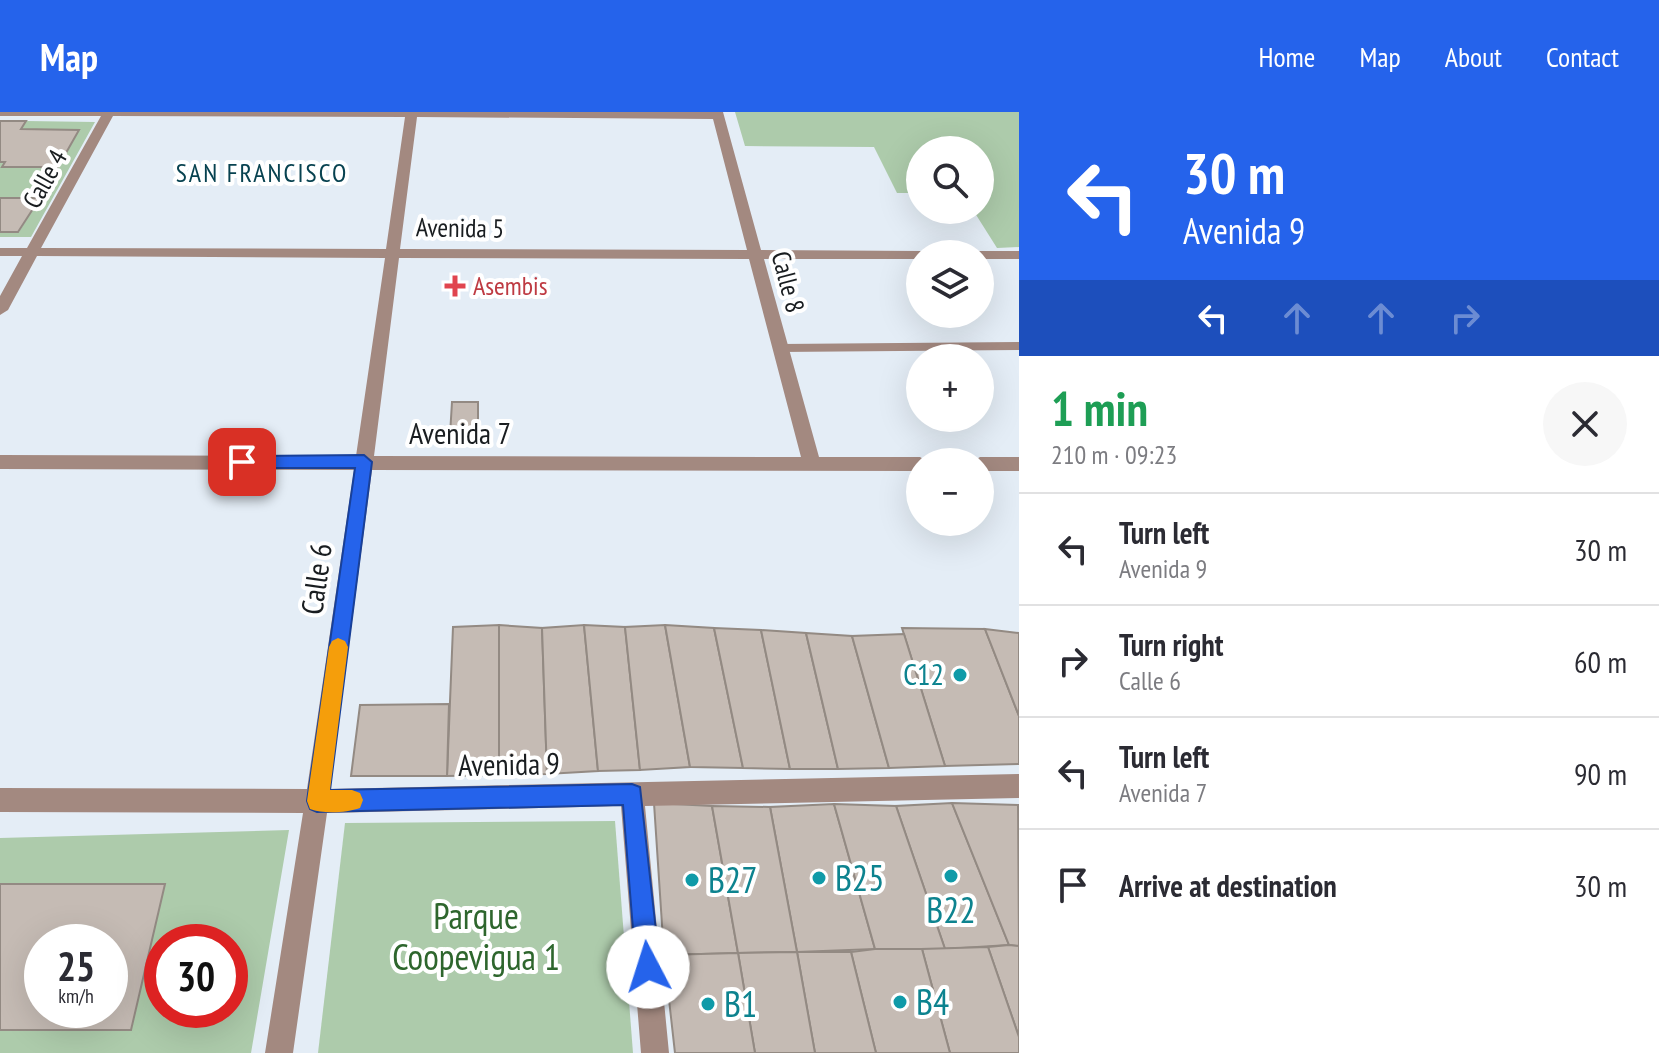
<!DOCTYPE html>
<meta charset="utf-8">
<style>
body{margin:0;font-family:"PT Sans Narrow",sans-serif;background:#f7f7f7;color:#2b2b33;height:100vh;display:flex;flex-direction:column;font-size:30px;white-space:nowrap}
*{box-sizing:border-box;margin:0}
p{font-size:26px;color:#7c7c81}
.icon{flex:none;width:44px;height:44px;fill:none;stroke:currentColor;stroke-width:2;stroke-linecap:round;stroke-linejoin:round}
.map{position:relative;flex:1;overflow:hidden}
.details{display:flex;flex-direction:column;background:#fff;width:640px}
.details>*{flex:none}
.top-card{background:#2563eb;color:#fff;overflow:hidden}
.buttons{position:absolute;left:906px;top:24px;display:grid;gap:16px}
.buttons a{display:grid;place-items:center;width:88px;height:88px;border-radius:50%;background:#fff;box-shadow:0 8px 32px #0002;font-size:40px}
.speed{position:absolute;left:24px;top:812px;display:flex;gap:16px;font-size:40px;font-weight:700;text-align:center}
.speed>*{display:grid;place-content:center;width:104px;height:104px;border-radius:50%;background:#fff;box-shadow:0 8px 32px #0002;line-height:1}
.speed small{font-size:20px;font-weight:400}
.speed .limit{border:12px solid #d22;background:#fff;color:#111}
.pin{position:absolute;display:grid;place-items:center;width:68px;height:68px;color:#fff;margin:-34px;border-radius:16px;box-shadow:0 4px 12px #0006}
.me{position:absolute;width:88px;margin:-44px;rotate:355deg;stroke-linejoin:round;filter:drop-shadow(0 0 6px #0008)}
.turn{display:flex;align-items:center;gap:28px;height:168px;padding:0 32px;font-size:36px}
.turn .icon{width:104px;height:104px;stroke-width:2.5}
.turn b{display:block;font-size:56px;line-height:68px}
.lanes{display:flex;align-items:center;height:76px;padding:0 32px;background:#0003;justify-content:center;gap:40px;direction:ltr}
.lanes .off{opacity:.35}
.round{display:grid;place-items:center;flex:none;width:84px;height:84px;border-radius:42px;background:#f7f7f7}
.overview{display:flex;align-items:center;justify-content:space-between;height:136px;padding:0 32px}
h1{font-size:48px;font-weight:800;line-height:60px;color:#1e9e55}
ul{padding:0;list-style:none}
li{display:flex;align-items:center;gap:24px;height:112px;padding:0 32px;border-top:2px solid #e1e1e2}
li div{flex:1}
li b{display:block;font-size:30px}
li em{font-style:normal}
header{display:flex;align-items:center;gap:48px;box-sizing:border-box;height:112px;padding:0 40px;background:#2563eb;color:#fff}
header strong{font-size:38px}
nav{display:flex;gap:44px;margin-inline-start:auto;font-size:28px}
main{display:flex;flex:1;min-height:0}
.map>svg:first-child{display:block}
.green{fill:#adcbab;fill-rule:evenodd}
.building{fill:#c5bbb4;stroke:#938a83;stroke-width:2;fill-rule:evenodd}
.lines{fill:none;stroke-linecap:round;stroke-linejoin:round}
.service{fill:#a38980;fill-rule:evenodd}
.minor{fill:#a38980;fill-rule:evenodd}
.route{fill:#2563eb;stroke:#184099;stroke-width:2}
.slow{fill:#f59e0b}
.health-dot{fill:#e0444e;stroke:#fff;stroke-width:3}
.culture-dot{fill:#0f9aa8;stroke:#fff;stroke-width:3}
.labels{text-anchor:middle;stroke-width:8;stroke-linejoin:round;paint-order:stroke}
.far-neighbourhood-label{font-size:26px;letter-spacing:2px;fill:#074250;stroke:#fff}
.far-street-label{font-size:26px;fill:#191d20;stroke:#fff}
.far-health-label{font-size:26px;fill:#be3a42;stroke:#fff;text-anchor:start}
.street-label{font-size:30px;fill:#191d20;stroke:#fff}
.culture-label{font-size:30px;fill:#0d838f;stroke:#fff;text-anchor:end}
.near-culture-label{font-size:36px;fill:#0d838f;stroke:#fff;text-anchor:start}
.near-park-label{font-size:36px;fill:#2e662d;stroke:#fff}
</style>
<header>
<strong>Map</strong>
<nav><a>Home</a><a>Map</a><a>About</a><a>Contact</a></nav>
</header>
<main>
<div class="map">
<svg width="1019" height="941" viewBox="0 0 1019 941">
<rect width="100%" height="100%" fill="#e4edf6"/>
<!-- green -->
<g class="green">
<polygon points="735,0 1019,0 1019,135 997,136 973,98 980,98 980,38 920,38 920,81 897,81 874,35 745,34"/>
<polygon points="26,9 95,10 31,125 0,125 0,120 19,120 39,87 0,86 0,50 78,18 21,17"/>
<polygon points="615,709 633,941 318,941 345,711"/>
<path d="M289,718L251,941H0V918H131L165,772H0V726ZM162,830H230V898H162Z"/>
</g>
<!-- building -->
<g class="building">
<polygon points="0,9 26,9 21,17 79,18 58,55 2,55 5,50 0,50"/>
<polygon points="0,86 40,86 18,120 0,120"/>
<polygon points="452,290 478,290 478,322 450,323"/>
<polygon points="499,513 499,663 447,664 453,515"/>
<polygon points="499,513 542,516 547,662 499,663"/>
<polygon points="584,513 598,659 547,662 542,516"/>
<polygon points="584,513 625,515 640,658 598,659"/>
<polygon points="665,513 690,655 640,658 625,515"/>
<polygon points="665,513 714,516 743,656 690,655"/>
<polygon points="714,516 761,518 790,657 743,656"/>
<polygon points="902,516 985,517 1019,604 1019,652 945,654"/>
<polygon points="985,517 1019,521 1019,604"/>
<polygon points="761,518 806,521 838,657 790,657"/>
<polygon points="806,521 852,524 889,656 838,657"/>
<polygon points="904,522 945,654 889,656 852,524"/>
<polygon points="449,592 447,664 351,664 360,593"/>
<polygon points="654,691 712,694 738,841 664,843"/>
<polygon points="952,691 1009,833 945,837 896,694"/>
<polygon points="952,691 1018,693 1019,834 1009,833"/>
<polygon points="834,692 875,837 797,840 770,695"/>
<polygon points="834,692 896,694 945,837 875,837"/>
<polygon points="712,694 770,695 797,840 738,841"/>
<path d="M0,772H165L131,918H0ZM42,830H110V898H42Z"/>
<polygon points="1009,833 1019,834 1019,925 988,835"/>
<polygon points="988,835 1019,925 1019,941 950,941 922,837"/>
<polygon points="875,837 922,837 950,941 876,941 851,840"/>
<polygon points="797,840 851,840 876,941 815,941"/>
<polygon points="797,840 815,941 755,941 738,841"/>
<polygon points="738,841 755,941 675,941 664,843"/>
</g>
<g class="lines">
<!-- service -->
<polygon class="service" points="1019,230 1019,238 781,240 775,236 781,232"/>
<!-- minor -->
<g class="minor">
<path d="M0,0H723L761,138L920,139L927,142H920V147H764L819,345H920L928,350H920V359L372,358L330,677L1019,662V686L645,694L669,941H641L621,694L327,701L293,941H265L303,701L0,700V676L307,677L354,358L0,357V343L356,344L385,146L37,144L8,198L0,203V184L22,144H0V136H27L101,4H0ZM113,4L405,5L386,137L41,136ZM417,5L713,7L747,138L400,137ZM399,146L749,147L801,345L374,344Z"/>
<polygon points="980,139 1019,139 1019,147 980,147 980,142 973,142"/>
<polygon points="980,345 1019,345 1019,359 980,359 980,350 972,350"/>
</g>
</g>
<!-- route -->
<polygon class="route" points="364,343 372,350 330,678 632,672 640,675 660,855 656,863 648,867 639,863 636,855 623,693 317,700 310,697 307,689 355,356 242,356 234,350 242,344"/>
<!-- slow -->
<path class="slow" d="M338,526L345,529L348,535L330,678H352L360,681L363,688L360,696C346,701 323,702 310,697L307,689L329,535L332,529Z"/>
<!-- markers -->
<path class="health-dot" d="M451 162h8v8h8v8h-8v8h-8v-8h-8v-8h8z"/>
<g class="culture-dot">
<circle cx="960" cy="563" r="8"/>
<circle cx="951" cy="764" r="8"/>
<circle cx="819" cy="766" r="8"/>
<circle cx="692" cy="768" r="8"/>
<circle cx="900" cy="890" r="8"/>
<circle cx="708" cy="892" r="8"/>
</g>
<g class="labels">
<!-- far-neighbourhood labels -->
<g class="far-neighbourhood-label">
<text x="262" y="70">SAN FRANCISCO</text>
</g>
<!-- far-street labels -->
<g class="far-street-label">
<text transform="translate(45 67) rotate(-61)" y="9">Calle 4</text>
<text transform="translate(460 116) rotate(1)" y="9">Avenida 5</text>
<text transform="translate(788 170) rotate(75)" y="9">Calle 8</text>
</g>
<!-- far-health labels -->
<g class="far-health-label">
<text x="473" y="183">Asembis</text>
</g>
<!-- street labels -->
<g class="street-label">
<text x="460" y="332">Avenida 7</text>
<text transform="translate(317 467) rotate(-82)" y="10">Calle 6</text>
<text transform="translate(509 653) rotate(-1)" y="10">Avenida 9</text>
</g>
<!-- culture labels -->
<g class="culture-label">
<text x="944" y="573">C12</text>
</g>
<!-- near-culture labels -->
<g class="near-culture-label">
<text x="835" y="779">B25</text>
<text x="708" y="781">B27</text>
<text x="951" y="811" text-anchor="middle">B22</text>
<text x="916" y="903">B4</text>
<text x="724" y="905">B1</text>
</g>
<!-- near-park labels -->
<g class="near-park-label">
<text x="476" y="817">Parque<tspan x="476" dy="41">Coopevigua 1</tspan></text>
</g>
</g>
</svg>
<div class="buttons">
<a><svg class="icon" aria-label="search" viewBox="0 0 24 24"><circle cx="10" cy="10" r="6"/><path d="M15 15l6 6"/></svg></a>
<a><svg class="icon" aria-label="layers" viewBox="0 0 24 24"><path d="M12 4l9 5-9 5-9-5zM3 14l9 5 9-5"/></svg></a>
<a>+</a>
<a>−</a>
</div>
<div class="speed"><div>25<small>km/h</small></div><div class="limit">30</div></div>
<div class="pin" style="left:242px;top:350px;background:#d93025"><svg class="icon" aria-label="arrive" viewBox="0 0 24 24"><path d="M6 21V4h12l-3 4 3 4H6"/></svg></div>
<svg class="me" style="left:648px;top:855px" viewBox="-20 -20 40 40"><circle r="19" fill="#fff"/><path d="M0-13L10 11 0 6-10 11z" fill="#2563eb"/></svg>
</div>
<section class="details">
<div class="top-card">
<div class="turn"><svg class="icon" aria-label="left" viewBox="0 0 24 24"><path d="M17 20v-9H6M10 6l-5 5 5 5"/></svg><div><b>30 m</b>Avenida 9</div></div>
<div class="lanes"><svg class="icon" aria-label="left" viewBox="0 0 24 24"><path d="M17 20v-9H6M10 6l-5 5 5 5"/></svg><svg class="icon off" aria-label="ahead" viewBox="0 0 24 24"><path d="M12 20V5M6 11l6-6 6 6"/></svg><svg class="icon off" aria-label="ahead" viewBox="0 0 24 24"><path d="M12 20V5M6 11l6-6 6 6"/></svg><svg class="icon off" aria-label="right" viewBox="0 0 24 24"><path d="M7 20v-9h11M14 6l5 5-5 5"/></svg></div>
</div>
<div class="overview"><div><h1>1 min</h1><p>210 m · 09:23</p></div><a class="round"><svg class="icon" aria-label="close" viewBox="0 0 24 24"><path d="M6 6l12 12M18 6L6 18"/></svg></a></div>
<ul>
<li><svg class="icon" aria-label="left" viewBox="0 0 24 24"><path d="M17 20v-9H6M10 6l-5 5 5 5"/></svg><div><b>Turn left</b><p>Avenida 9</p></div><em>30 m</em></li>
<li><svg class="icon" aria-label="right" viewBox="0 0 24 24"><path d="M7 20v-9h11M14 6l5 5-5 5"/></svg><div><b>Turn right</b><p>Calle 6</p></div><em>60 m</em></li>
<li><svg class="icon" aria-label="left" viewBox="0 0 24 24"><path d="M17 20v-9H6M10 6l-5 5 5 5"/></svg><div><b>Turn left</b><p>Avenida 7</p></div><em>90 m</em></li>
<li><svg class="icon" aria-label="arrive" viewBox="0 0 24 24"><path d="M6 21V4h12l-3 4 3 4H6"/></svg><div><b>Arrive at destination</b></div><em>30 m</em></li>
</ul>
</section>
</main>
